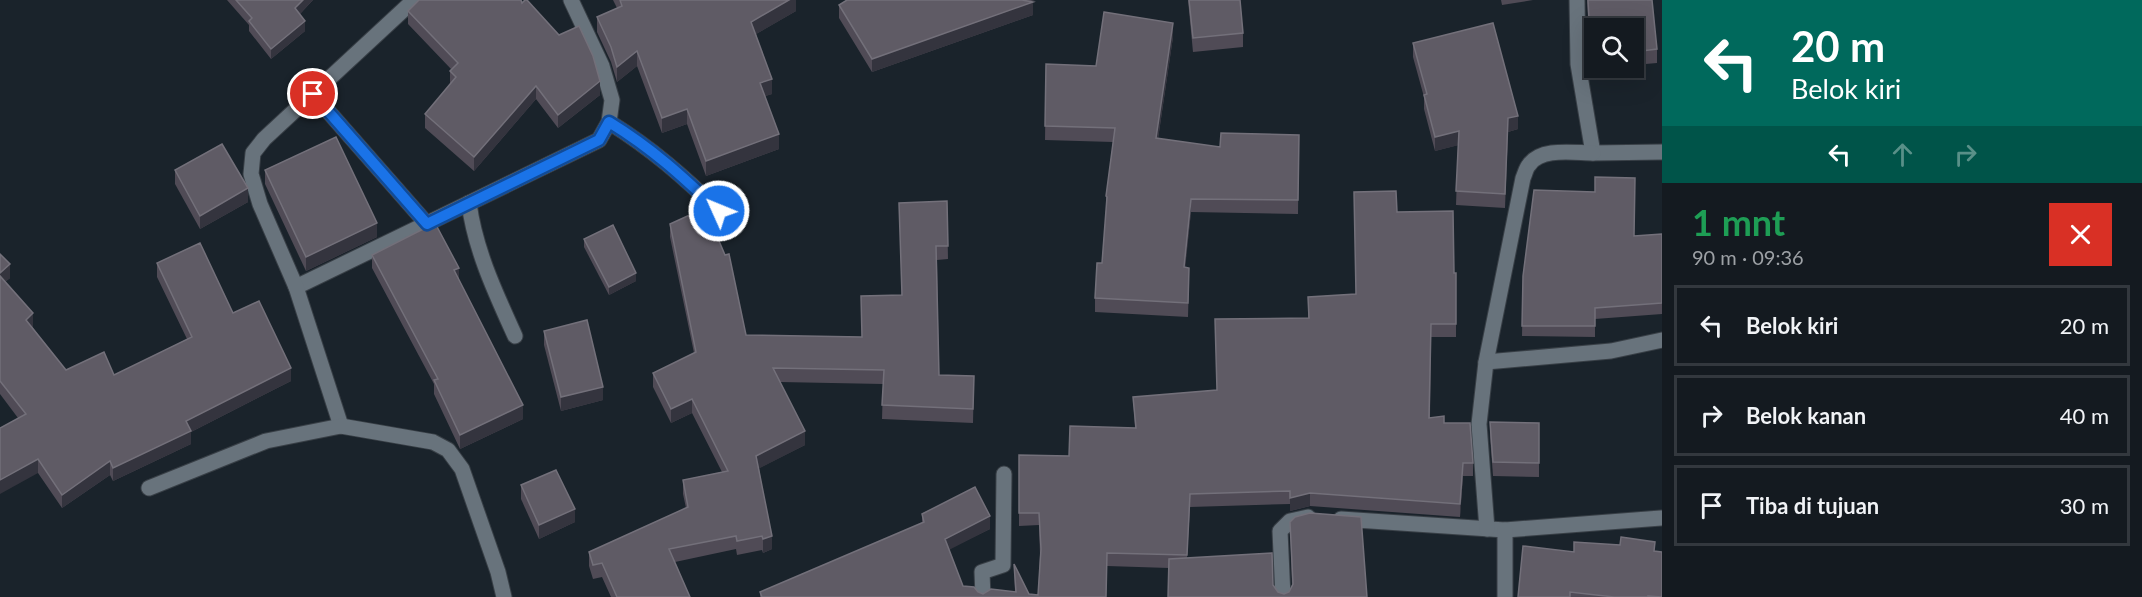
<!DOCTYPE html>
<html lang="id">
<meta charset="utf-8">
<style>
body{margin:0;font-family:Lato,sans-serif;background:#21272d;color:#f1f3f6;height:100vh;display:flex;flex-direction:column;font-size:22px;white-space:nowrap}
*{box-sizing:border-box;margin:0}
p{font-size:20px;color:#9da1a5}
.icon{flex:none;width:33px;height:33px;fill:none;stroke:currentColor;stroke-width:2;stroke-linecap:round;stroke-linejoin:round}
.map{position:relative;flex:1;overflow:hidden}
.details{display:flex;flex-direction:column;background:#141a20;width:480px}
.details>*{flex:none}
.banner{background:#00695c;color:#fff;overflow:hidden}
.buttons{position:absolute;left:1584px;top:18px;display:grid;gap:12px}
.buttons a{display:grid;place-items:center;width:60px;height:60px;border-radius:0px;background:#141a20;box-shadow:0 6px 24px #0002,0 0 0 2px #33383e;font-size:30px}
.pin{position:absolute;display:grid;place-items:center;width:51px;height:51px;color:#fff;margin:-26px;border:3px solid #fff;border-radius:50%;box-shadow:0 2px 6px #0007}
.me{position:absolute;width:66px;margin:-33px;rotate:314deg;stroke-linejoin:round;filter:drop-shadow(0 0 4px #0008)}
.turn{display:flex;align-items:center;gap:21px;height:126px;padding:0 30px;font-size:27px}
.turn .icon{width:78px;height:78px;stroke-width:2.5}
.turn b{display:block;font-size:42px;line-height:51px}
.lanes{display:flex;align-items:center;height:57px;padding:0 30px;background:#0003;justify-content:center;gap:30px;direction:ltr}
.lanes .off{opacity:.35}
.round{display:grid;place-items:center;flex:none;width:63px;height:63px;border-radius:0px;background:#21272d}
.overview{display:flex;align-items:center;justify-content:space-between;height:102px;padding:0 30px}
h1{font-size:36px;font-weight:700;line-height:45px;color:#1e9e55}
ul{padding:0;list-style:none}
li{display:flex;align-items:center;gap:18px;height:81px;margin:0 12px 9px;padding:0 18px;border:3px solid #33383e;border-radius:0px}
li div{flex:1}
li b{display:block;font-size:22px}
li em{font-style:normal}
main{display:flex;flex:1;min-height:0}
.map>svg:first-child{display:block}
.lines{fill:none;stroke-linecap:round;stroke-linejoin:round}
.minor-casing{stroke:#383f46;stroke-width:17}
.minor{stroke:#68737c;stroke-width:15}
.wall{fill:#504b56}
.shaded-wall{fill:#34343e}
.building{fill:#5f5b65;stroke:#73707a;stroke-width:1.5}
.route-casing{stroke:#114b97;stroke-width:15}
.route{stroke:#1a73e8;stroke-width:10}
</style>
<main>
<div class="map">
<svg width="1662" height="597" viewBox="0 0 1662 597">
<rect width="100%" height="100%" fill="#1a232b"/>
<g class="lines">
<defs>
<g id="minor">
<polyline points="1577,0 1578,64 1593,153 1662,152"/>
<polyline points="313,94 427,224"/>
<path d="M609,122C652,149 683,176 719,211"/>
<path d="M469,203C475,250 496,294 515,336"/>
<polyline points="296,287 599,140 609,122 612,100 602,66 571,0"/>
<polyline points="1486,362 1611,351 1662,340"/>
<polyline points="341,426 296,287 260,204 251,174 253,153 264,139 414,0"/>
<polyline points="149,488 266,441 341,426 433,442 448,450 462,469 498,572 504,597"/>
<polyline points="1341,519 1505,530 1661,518"/>
<path d="M1487,529L1479,424L1486,362L1523,178C1525,174 1526,168 1529,165C1541,147 1574,153 1593,153"/>
<polyline points="983,597 982,572 1003,565 1004,474"/>
<polyline points="1283,597 1280,531 1290,521 1308,517"/>
<polyline points="1505,597 1505,530"/>
</g>
</defs>
<!-- minor casing -->
<use href="#minor" class="minor-casing"/>
<!-- minor -->
<use href="#minor" class="minor"/>
</g>
<!-- wall -->
<g class="wall">
<polygon points="227,0 313,0 300,14 305,31 271,59 249,31 249,25"/>
<polygon points="613,0 796,0 796,11 756,34 772,94 765,96 779,149 706,176 687,124 662,133 637,66 617,82 611,62 597,32 597,17 617,8"/>
<polygon points="847,0 1035,0 1031,1 1033,15 872,72 839,18 839,5"/>
<polygon points="1188,0 1240,0 1243,33 1243,47 1193,52"/>
<polygon points="1501,0 1533,0 1502,5"/>
<polygon points="1587,0 1652,0 1657,49 1657,63 1634,65 1634,28 1594,28 1594,68 1611,68 1591,69"/>
<polygon points="408,11 600,95 558,128 536,99 474,171 425,128 425,114 450,84 450,71 451,69 408,24"/>
<polygon points="1173,37 1158,139 1220,147 1299,135 1298,214 1191,212 1185,267 1189,281 1188,317 1095,312 1095,298 1102,263 1106,210 1106,196 1113,142 1045,140 1046,64 1096,66"/>
<polygon points="1413,43 1518,129 1508,132 1505,208 1456,205 1458,145 1435,151 1424,109 1424,97 1413,57"/>
<polygon points="175,170 248,202 200,229 175,184"/>
<polygon points="265,170 377,237 306,271 265,184"/>
<polygon points="947,201 948,259 937,260 939,375 974,376 973,423 882,419 883,384 780,382 805,445 759,468 772,549 763,553 762,550 737,555 736,549 675,562 690,597 611,597 602,577 593,579 589,566 589,552 686,508 683,494 683,480 722,472 692,413 671,423 653,387 653,373 694,353 670,237 670,224 746,335 861,337 901,295"/>
<polygon points="1397,212 1454,273 1456,273 1456,337 1431,337 1430,418 1444,423 1473,463 1473,476 1463,476 1460,517 1310,506 1290,511 1290,504 1190,507 1187,558 1273,585 1278,592 1284,594 1289,592 1292,585 1290,522 1367,597 1168,597 1169,568 1107,566 1106,597 760,597 760,592 922,523 922,514 990,529 949,549 963,586 983,594 1015,592 1014,564 1029,594 1038,595 1040,555 1039,525 1019,526 1019,455 1069,456 1135,428 1133,397 1216,390 1308,318 1308,297 1355,294"/>
<polygon points="1662,234 1662,314 1595,319 1595,337 1522,336 1523,276 1634,236"/>
<polygon points="584,239 636,281 609,295 584,247"/>
<polygon points="0,254 10,278 5,282 33,327 33,328 66,370 114,375 187,339 157,277 157,263 233,313 291,381 191,432 191,444 113,481 110,475 62,508 38,473 18,418 0,394"/>
<polygon points="372,255 459,280 523,419 460,449 434,394 434,384 372,268"/>
<polygon points="544,331 603,400 561,411 544,345"/>
<polygon points="1490,422 1539,423 1539,477 1493,476 1490,436"/>
<polygon points="521,485 575,522 539,539 521,499"/>
<polygon points="1655,551 1662,597 1518,597 1574,552"/>
</g>
<!-- shaded-wall -->
<g class="shaded-wall">
<polygon points="303,0 313,0 295,19 295,8"/>
<polygon points="789,0 796,0 796,11 751,37 751,22"/>
<polygon points="1033,2 1033,15 872,72 872,59"/>
<polygon points="305,21 305,31 271,59 271,49"/>
<polygon points="1173,23 1173,37 1156,152 1156,138"/>
<polygon points="637,51 637,66 617,82 617,67"/>
<polygon points="772,79 772,94 760,98 760,83"/>
<polygon points="600,81 600,95 558,128 558,115"/>
<polygon points="536,86 536,99 474,171 474,157"/>
<polygon points="687,109 687,124 662,133 662,118"/>
<polygon points="1518,116 1518,129 1508,132 1505,208 1508,118"/>
<polygon points="1459,131 1459,145 1435,151 1435,137"/>
<polygon points="779,134 779,149 706,176 706,161"/>
<polygon points="248,188 248,202 200,229 200,216"/>
<polygon points="1191,199 1191,212 1184,281 1184,267"/>
<polygon points="377,223 377,237 306,271 306,257"/>
<polygon points="10,264 10,278 0,286 0,273"/>
<polygon points="459,268 459,282 454,270"/>
<polygon points="636,273 636,281 609,295 609,287"/>
<polygon points="33,313 33,327 26,333 26,320"/>
<polygon points="291,368 291,381 191,432 191,444 113,481 113,468 186,421"/>
<polygon points="603,387 603,400 561,411 561,397"/>
<polygon points="692,399 692,413 671,423 671,409"/>
<polygon points="523,405 523,419 460,449 460,435"/>
<polygon points="805,431 805,445 756,470 756,456"/>
<polygon points="38,459 38,473 0,494 0,480"/>
<polygon points="110,461 110,475 62,508 62,495"/>
<polygon points="1463,463 1463,476 1460,517 1460,504"/>
<polygon points="1310,493 1310,506 1290,511 1290,498"/>
<polygon points="575,509 575,522 539,539 539,525"/>
<polygon points="990,516 990,529 945,552 945,539"/>
<polygon points="772,536 772,549 763,553 763,539"/>
</g>
<!-- building -->
<g class="building">
<polygon points="236,0 303,0 295,8 305,21 271,49 249,21 252,18"/>
<polygon points="419,0 521,0 522,3 525,0 527,0 559,35 579,26 593,56 600,81 558,115 536,86 474,157 425,114 456,77 450,71 458,63 408,11"/>
<polygon points="620,0 789,0 751,22 772,79 760,83 779,134 706,161 687,109 662,118 637,51 617,67 611,47 597,17 622,6"/>
<polygon points="847,0 1022,0 1033,2 872,59 839,5"/>
<polygon points="1189,0 1240,0 1243,33 1193,38"/>
<polygon points="1588,0 1652,0 1657,49 1634,52 1634,28 1594,28 1594,55 1591,56"/>
<polygon points="1104,12 1173,23 1156,138 1220,147 1221,133 1299,135 1298,200 1191,199 1184,267 1189,268 1188,303 1095,298 1097,263 1102,263 1107,197 1106,196 1115,128 1045,126 1046,64 1096,66"/>
<polygon points="1493,23 1518,116 1508,118 1505,194 1456,191 1459,131 1435,137 1424,95 1427,94 1413,43"/>
<polygon points="336,137 377,223 306,257 265,170"/>
<polygon points="222,144 248,188 200,216 175,170"/>
<polygon points="1595,177 1635,178 1634,236 1662,234 1662,303 1595,308 1595,326 1522,326 1523,276 1534,190 1595,192"/>
<polygon points="1396,191 1397,212 1453,211 1454,273 1456,273 1456,324 1431,324 1429,418 1444,416 1444,423 1470,423 1473,463 1463,463 1460,504 1310,493 1290,498 1290,491 1190,494 1187,555 1107,553 1106,597 762,597 760,592 924,522 922,514 975,487 990,516 945,539 963,586 974,587 978,592 983,594 991,589 1016,592 1014,564 1029,594 1038,595 1041,549 1039,513 1019,513 1019,455 1069,456 1070,426 1136,428 1133,397 1217,390 1215,319 1309,318 1308,297 1356,294 1354,192"/>
<polygon points="947,201 948,246 936,246 939,375 974,376 973,409 882,405 884,370 773,368 805,431 756,456 772,536 763,539 762,536 737,541 736,536 669,549 690,597 617,597 602,563 593,565 589,552 688,507 683,480 728,471 692,399 671,409 653,373 696,352 670,224 705,208 725,255 729,254 746,335 862,337 861,296 902,295 899,203"/>
<polygon points="435,223 459,268 454,270 523,405 460,435 434,380 438,379 372,255"/>
<polygon points="613,225 636,273 609,287 584,239"/>
<polygon points="200,243 233,313 259,301 291,368 186,421 191,431 113,468 110,461 62,495 38,459 0,480 0,428 26,414 0,381 0,276 33,313 26,320 66,370 104,352 114,375 192,337 157,263"/>
<polygon points="0,254 10,264 0,273"/>
<polygon points="587,320 603,387 561,397 544,331"/>
<polygon points="1490,422 1539,423 1539,463 1493,462"/>
<polygon points="556,470 575,509 539,525 521,485"/>
<polygon points="1310,513 1361,517 1367,597 1168,597 1169,559 1272,553 1273,585 1278,592 1284,594 1289,592 1293,584 1290,522 1295,517"/>
<polygon points="1621,537 1655,542 1654,551 1662,552 1662,597 1648,596 1648,597 1614,597 1570,592 1570,597 1518,597 1523,546 1574,552 1574,542 1620,545"/>
</g>
<g class="lines">
<defs>
<path id="route" d="M313,94L427,224L599,140L609,122C653,149 682,176 719,211"/>
</defs>
<!-- route casing -->
<use href="#route" class="route-casing"/>
<!-- route -->
<use href="#route" class="route"/>
</g>
</svg>
<div class="buttons">
<a><svg class="icon" aria-label="search" viewBox="0 0 24 24"><circle cx="10" cy="10" r="6"/><path d="M15 15l6 6"/></svg></a>
</div>
<div class="pin" style="left:313px;top:94px;background:#d93025"><svg class="icon" aria-label="arrive" viewBox="0 0 24 24"><path d="M6 21V4h12l-3 4 3 4H6"/></svg></div>
<svg class="me" style="left:719px;top:211px" viewBox="-20 -20 40 40"><circle r="17" fill="#1a73e8" stroke="#fff" stroke-width="3"/><path d="M0-11L8 9 0 5-8 9z" fill="#fff"/></svg>
</div>
<section class="details">
<div class="banner">
<div class="turn"><svg class="icon" aria-label="left" viewBox="0 0 24 24"><path d="M17 20v-9H6M10 6l-5 5 5 5"/></svg><div><b>20 m</b>Belok kiri</div></div>
<div class="lanes"><svg class="icon" aria-label="left" viewBox="0 0 24 24"><path d="M17 20v-9H6M10 6l-5 5 5 5"/></svg><svg class="icon off" aria-label="ahead" viewBox="0 0 24 24"><path d="M12 20V5M6 11l6-6 6 6"/></svg><svg class="icon off" aria-label="right" viewBox="0 0 24 24"><path d="M7 20v-9h11M14 6l5 5-5 5"/></svg></div>
</div>
<div class="overview"><div><h1>1 mnt</h1><p>90 m · 09:36</p></div><a class="round" style="background:#d93025;color:#fff"><svg class="icon" aria-label="close" viewBox="0 0 24 24"><path d="M6 6l12 12M18 6L6 18"/></svg></a></div>
<ul>
<li><svg class="icon" aria-label="left" viewBox="0 0 24 24"><path d="M17 20v-9H6M10 6l-5 5 5 5"/></svg><div><b>Belok kiri</b></div><em>20 m</em></li>
<li><svg class="icon" aria-label="right" viewBox="0 0 24 24"><path d="M7 20v-9h11M14 6l5 5-5 5"/></svg><div><b>Belok kanan</b></div><em>40 m</em></li>
<li><svg class="icon" aria-label="arrive" viewBox="0 0 24 24"><path d="M6 21V4h12l-3 4 3 4H6"/></svg><div><b>Tiba di tujuan</b></div><em>30 m</em></li>
</ul>
</section>
</main>
